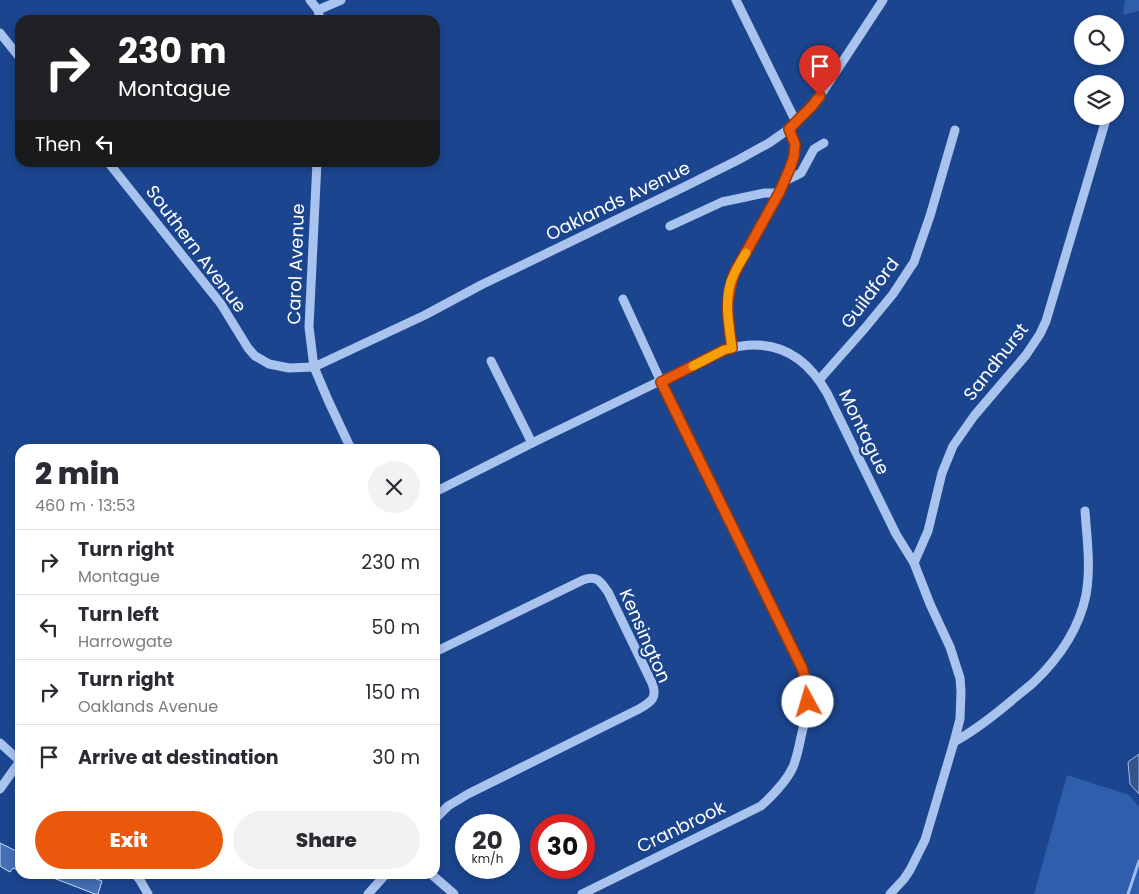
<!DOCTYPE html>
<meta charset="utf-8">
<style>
body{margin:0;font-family:Poppins,sans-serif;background:#f2f2f3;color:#2b2b33;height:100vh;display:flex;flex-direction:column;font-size:19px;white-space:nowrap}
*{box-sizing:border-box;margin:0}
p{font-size:16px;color:#7c7c81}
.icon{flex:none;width:28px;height:28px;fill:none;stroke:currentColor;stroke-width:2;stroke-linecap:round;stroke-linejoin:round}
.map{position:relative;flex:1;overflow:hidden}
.sheet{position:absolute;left:15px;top:444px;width:425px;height:435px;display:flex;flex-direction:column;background:#fff;border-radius:15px;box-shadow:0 2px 8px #0003}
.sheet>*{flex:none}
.hud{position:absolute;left:15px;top:15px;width:425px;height:152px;border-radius:15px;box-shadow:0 2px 8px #0003;background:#202124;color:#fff;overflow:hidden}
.tools{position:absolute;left:1074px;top:15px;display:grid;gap:10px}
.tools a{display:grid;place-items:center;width:50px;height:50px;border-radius:50%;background:#fff;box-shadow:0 2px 8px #0003;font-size:25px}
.speed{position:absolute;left:455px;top:814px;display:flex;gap:10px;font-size:25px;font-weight:700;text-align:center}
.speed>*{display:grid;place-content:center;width:65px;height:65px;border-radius:50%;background:#fff;box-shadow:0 2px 8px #0003;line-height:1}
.speed small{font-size:12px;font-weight:400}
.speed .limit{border:8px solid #d22;background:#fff;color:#111}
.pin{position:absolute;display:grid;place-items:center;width:42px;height:42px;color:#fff;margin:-51px -21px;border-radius:50% 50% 50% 0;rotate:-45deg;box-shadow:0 0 5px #0007}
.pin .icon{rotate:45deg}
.me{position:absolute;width:55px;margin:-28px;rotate:354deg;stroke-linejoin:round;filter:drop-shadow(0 0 4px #0008)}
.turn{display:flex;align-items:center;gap:18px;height:105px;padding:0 20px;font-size:22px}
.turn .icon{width:65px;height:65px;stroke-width:2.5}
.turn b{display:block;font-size:35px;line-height:42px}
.then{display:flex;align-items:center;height:48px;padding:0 20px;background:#0003;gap:10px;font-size:19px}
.round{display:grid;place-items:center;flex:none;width:52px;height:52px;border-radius:26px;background:#f2f2f3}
.summary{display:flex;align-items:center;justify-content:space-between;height:85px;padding:0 20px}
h1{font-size:30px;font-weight:800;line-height:38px}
.primary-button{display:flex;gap:10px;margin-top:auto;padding:10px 20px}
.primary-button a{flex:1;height:58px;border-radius:30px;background:#ea580c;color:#fff;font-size:20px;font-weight:800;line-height:58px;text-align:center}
.primary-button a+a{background:#f2f2f3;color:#2b2b33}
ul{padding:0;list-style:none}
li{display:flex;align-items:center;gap:15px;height:65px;padding:0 20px;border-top:1px solid #e1e1e2}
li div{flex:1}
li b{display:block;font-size:19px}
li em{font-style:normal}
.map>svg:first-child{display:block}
.green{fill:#2e5eac}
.water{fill:#36548a;stroke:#9bbcf0}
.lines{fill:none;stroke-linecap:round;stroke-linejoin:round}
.stream{stroke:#9bbcf0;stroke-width:3}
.building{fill:#446fb6;stroke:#cedffa}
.minor{stroke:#a8c3ee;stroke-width:9}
.route-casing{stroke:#983908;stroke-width:12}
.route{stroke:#ea580c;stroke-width:9}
.slow{stroke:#f59e0b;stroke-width:9}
.labels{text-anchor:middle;stroke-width:5;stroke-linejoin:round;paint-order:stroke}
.street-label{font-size:18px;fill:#fff;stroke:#1b458e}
</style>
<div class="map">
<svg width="1139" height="894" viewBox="0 0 1139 894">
<rect width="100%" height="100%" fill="#1b458e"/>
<!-- green -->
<g class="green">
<polygon points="1125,0 1139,0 1139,11 1123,15"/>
<polygon points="1067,775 1129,795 1139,807 1139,894 1034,894"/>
</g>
<!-- water -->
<polygon class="water" points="1139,754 1139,794 1130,784 1128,762"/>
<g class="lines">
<!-- stream -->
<polyline class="stream" points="1128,894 1139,861"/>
</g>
<!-- building -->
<g class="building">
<polygon points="0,843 20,853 20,871 13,868 10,872 0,866"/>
<polygon points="43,874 82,874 102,881 98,894 95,894"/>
</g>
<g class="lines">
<!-- minor -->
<g class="minor">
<polyline points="310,0 318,10"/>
<polyline points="736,0 796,122"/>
<polyline points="320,20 318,10 341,0"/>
<polyline points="0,33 20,58"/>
<polyline points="108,162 221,304 248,348 255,356 269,364 289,368 314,367 425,315 481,285 684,187 738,160 769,143 789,129 812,107 820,96 883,0"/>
<polyline points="317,162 309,327 314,367 328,400 351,449"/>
<polyline points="785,181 801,173 814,149 824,143"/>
<polyline points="670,226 722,202 765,193 779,193"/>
<path d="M732,348C728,319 724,300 735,272L779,193L790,168L794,156L795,144L789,129"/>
<polyline points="491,361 532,443"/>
<polyline points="819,380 865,328 893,294 914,262 930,216 955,130"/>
<path d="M435,492L532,443L724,350C770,336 804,352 827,393L896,534L914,563L930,604L950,647L960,678L961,692L960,719L954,742L925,840L910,870L904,879L890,894"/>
<polyline points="914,563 928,531 942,473 953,446 974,416 1026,355 1040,334 1046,321 1107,116"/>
<path d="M435,652L583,580C597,575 600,581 608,592L652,683C658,698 651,702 639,709L468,794L448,806L435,819"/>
<path d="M954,742C974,731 992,717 1010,702C1018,695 1026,689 1034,682C1058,659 1079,629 1086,595C1091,567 1087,539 1085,511"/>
<polyline points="0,743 20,761"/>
<polyline points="0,789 20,761"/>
<polyline points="135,874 140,880 148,894"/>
<polyline points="431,874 454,894"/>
<polyline points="368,894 386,874"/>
<path d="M582,894L761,806C772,796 787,780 793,767C797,757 799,747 801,737C807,713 811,692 802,668L661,382L623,299"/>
</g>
</g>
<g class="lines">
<defs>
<path id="route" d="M808,702L807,684L802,668L661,382L724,350L732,348C728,319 724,300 735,272L779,193L790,168L794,156L795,144L789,129L812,106L820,96"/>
</defs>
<!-- route casing -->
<use href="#route" class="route-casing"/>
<!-- route -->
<use href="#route" class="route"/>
<!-- slow -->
<path class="slow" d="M693,366L724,350L732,348C729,326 724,302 731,281C735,271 740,262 746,253"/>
</g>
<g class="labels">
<!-- street labels -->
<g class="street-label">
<text transform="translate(618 201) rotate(-26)" y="6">Oaklands Avenue</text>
<text transform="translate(196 249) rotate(53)" y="6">Southern Avenue</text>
<text transform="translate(296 264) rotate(-88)" y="6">Carol Avenue</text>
<text transform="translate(870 293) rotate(-53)" y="6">Guildford</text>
<text transform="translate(996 362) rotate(-52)" y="6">Sandhurst</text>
<text transform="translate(864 432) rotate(64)" y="6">Montague</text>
<text transform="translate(645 636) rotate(66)" y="6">Kensington</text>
<text transform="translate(681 827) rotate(-26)" y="6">Cranbrook</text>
</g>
</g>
</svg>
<div class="tools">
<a><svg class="icon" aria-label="search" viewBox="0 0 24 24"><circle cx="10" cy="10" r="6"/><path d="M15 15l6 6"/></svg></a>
<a><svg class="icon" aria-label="layers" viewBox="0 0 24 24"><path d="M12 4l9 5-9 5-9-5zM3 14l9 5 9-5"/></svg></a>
</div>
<div class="speed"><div>20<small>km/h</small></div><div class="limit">30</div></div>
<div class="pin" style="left:820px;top:96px;background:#d93025"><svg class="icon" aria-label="arrive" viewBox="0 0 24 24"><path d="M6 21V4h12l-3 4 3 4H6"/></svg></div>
<svg class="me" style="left:808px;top:702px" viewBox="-20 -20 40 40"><circle r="19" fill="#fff"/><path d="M0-13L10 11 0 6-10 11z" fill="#ea580c"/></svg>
<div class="hud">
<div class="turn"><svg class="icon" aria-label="right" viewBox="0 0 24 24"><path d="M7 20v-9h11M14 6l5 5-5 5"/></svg><div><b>230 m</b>Montague</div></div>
<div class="then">Then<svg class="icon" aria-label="left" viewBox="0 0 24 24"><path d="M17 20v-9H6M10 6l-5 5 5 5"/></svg></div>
</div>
<section class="sheet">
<div class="summary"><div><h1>2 min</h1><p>460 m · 13:53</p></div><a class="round"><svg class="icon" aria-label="close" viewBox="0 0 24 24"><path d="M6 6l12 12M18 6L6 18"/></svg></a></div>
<ul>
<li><svg class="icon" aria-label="right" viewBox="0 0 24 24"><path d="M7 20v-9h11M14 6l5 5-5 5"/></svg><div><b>Turn right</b><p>Montague</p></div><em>230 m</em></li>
<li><svg class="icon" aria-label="left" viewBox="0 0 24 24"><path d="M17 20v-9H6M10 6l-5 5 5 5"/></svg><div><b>Turn left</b><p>Harrowgate</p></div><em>50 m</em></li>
<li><svg class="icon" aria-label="right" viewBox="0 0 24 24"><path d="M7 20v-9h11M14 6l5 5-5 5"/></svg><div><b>Turn right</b><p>Oaklands Avenue</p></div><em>150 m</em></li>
<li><svg class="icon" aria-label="arrive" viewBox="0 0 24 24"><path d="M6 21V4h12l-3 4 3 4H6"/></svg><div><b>Arrive at destination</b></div><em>30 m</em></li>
</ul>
<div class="primary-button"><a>Exit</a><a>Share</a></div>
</section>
</div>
